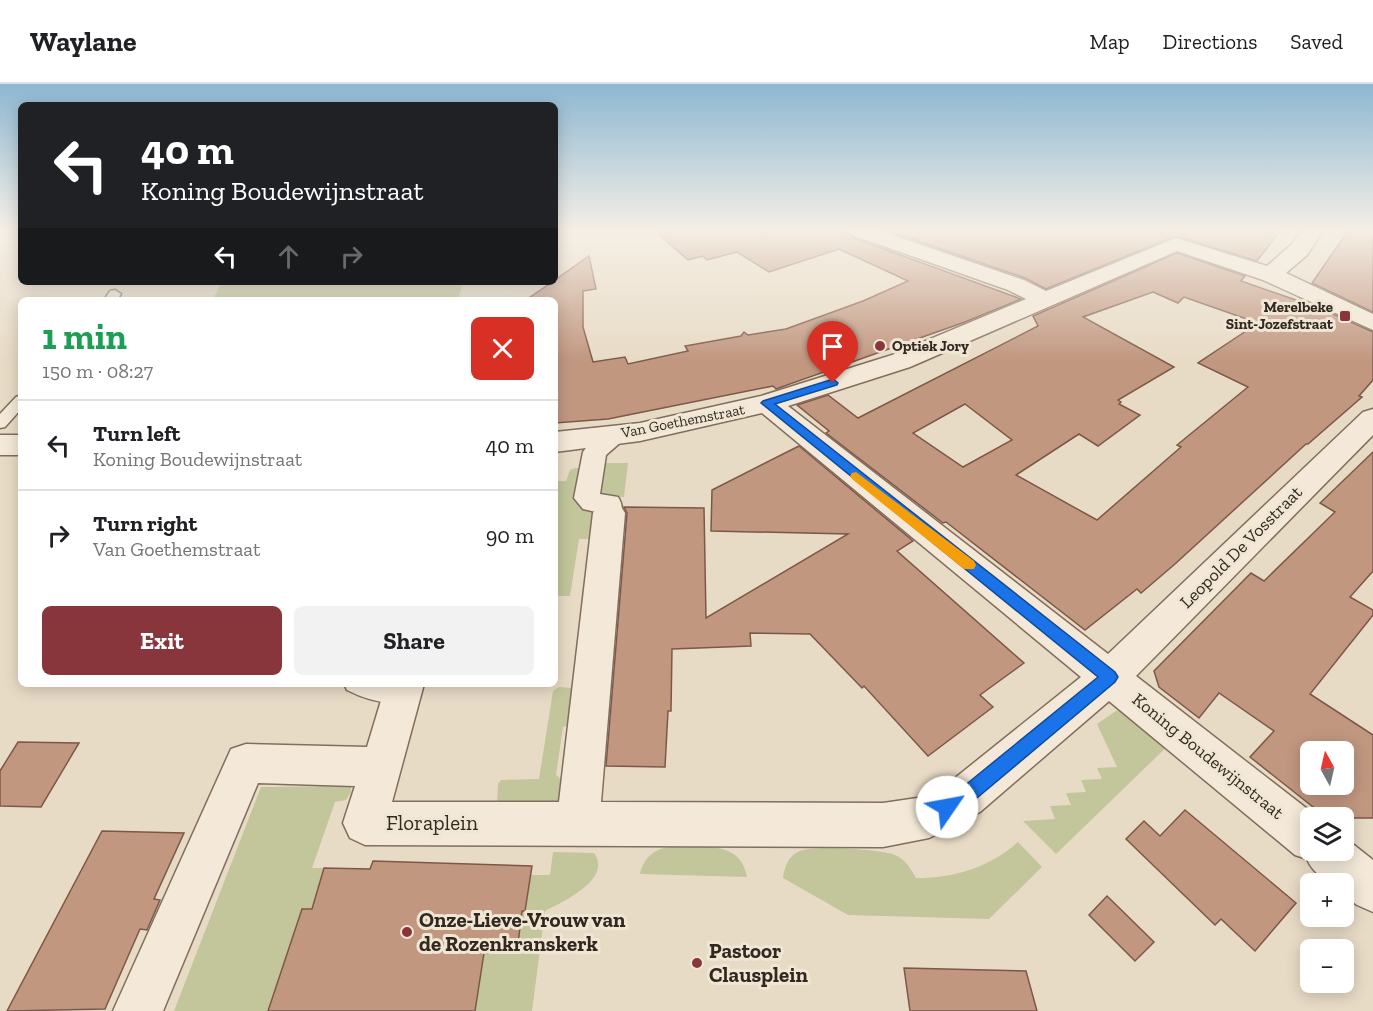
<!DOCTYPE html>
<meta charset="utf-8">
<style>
body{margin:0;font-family:"Zilla Slab",serif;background:#f2f2f2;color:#202124;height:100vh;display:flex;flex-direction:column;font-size:22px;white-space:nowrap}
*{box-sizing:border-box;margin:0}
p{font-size:20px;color:#757577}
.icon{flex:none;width:33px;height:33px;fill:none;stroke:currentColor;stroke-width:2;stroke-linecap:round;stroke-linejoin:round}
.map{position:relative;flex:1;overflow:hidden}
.panel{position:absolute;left:18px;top:213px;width:540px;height:390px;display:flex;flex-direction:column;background:#fff;border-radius:9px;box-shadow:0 3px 15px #0003}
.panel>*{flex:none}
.hud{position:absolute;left:18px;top:18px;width:540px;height:183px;border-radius:9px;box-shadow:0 3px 15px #0003;background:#202124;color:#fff;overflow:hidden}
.needle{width:39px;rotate:352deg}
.tools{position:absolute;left:1300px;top:657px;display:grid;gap:12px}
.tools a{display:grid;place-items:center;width:54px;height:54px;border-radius:9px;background:#fff;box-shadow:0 3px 15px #0003;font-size:30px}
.pin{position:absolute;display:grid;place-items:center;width:51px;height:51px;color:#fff;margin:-62px -26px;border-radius:50% 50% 50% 0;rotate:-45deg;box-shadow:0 0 6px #0007}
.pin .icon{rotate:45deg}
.me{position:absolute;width:66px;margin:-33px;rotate:57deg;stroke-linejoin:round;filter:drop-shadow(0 0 4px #0008)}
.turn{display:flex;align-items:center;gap:21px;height:126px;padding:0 24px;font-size:27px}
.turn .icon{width:78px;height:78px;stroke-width:2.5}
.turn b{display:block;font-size:42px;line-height:51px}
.lanes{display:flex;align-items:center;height:57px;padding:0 24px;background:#0003;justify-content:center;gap:30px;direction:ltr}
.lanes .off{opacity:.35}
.round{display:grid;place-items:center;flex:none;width:63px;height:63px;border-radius:9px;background:#f2f2f2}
.head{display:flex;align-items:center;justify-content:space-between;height:102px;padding:0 24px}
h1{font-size:36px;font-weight:700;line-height:45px;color:#1e9e55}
.button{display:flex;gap:12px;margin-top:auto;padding:12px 24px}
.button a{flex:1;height:69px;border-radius:9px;background:#88363c;color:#fff;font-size:24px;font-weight:700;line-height:69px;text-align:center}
.button a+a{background:#f2f2f2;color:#202124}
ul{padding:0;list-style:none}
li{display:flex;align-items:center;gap:18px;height:90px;padding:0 24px;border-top:2px solid #e0e0e0}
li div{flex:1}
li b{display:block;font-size:22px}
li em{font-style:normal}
header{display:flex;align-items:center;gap:36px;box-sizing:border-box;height:84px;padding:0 30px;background:#fff;border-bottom:2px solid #e0e0e0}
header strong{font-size:28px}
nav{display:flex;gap:33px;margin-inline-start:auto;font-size:21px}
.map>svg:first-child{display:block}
.green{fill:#c3c59b}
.building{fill:#c19780;stroke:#7d5847;stroke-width:1.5;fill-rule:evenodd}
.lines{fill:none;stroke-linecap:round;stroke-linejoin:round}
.service-casing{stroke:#816e5e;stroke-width:3}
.pedestrian-casing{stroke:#816e5e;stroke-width:3}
.minor-casing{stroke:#816e5e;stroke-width:3}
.service{fill:#f4e9d8;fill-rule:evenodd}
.pedestrian{fill:#f4e9d8;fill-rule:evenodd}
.minor{fill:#f4e9d8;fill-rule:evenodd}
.route{fill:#1a73e8;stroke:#114b97;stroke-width:1.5}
.slow{fill:#f59e0b}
.poi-dot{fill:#88363c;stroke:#f0e6d4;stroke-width:2}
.labels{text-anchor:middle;stroke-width:6;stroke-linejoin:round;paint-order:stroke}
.far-poi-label{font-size:15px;font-weight:bold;fill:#332820;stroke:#f0e6d4;text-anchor:end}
.far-street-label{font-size:15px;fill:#332820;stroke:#f0e6d4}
.street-label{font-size:18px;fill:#332820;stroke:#f0e6d4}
.near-street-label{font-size:21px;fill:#332820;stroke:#f0e6d4}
.near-poi-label{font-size:21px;font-weight:bold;fill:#332820;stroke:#f0e6d4;text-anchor:start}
</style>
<header>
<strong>Waylane</strong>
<nav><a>Map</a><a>Directions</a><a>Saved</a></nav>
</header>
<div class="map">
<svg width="1373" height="927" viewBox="0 0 1373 927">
<rect width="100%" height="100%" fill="#e8dbc6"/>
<!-- green -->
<g class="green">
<polygon points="218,198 463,198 458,216 213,216 221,199"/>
<polygon points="604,379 628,379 624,413 599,413"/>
<polygon points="575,384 582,384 584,388 578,422 605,423 601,455 579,455 570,512 555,512 555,397 566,397 570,386"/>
<polygon points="559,603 574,604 572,640 563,643 556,691 562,696 561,720 497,719 498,700 501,696 539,695 553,607"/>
<polygon points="1119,625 1176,654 1056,770 1023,737 1055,735 1050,722 1071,721 1066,709 1086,708 1081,696 1102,695 1097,684 1117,683 1097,640"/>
<polygon points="348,702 351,703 351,708 346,716 335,718 312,784 324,784 312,825 302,825 268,927 174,927 261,703"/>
<path d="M1018,758L1042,783L989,835L848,831L783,794C785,781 789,770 803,766C817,762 882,765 895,771C905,775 911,785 916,794C954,794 989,784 1018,758Z"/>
<path d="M672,763C702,764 740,755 747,793L640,790C643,775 655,763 672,763Z"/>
<path d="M553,768L594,769C613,795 563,818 545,827L532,927H475L476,869L517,868L522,827L525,826L531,791H550Z"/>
</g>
<!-- building -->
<g class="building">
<polygon points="655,147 847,147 851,153 1021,215 965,238 776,305 773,302 608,335 555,339 555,216 526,216 552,198 555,198 555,196 589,172 596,205 583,207 583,243 593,278 625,273 628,280 688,267 685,262 741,252 744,248 748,251 786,245 863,217 908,197 839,165 769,188 737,168 707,176 703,172 688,176"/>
<polygon points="889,147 1280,147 1257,177 1175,152 1046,205 1025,194"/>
<polygon points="1348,147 1373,147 1373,228 1312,199"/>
<path d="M1177,169L1245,192L1241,197L1299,217L1300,215L1373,248V296L1359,312L1362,313L1308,360H1306L1175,480L1141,509L1137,505L1085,546L946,438L943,439L826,349L829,347L797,321L828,311L858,334L1038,242L1033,232ZM1153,208L1178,219L1184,213L1258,239L1198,279L1248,303L1177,361L1181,363L1097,436L1016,391L1079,350L1098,362L1140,331L1119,320L1121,318L1118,316L1174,283L1083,233ZM965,320L1012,356L963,383L913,349Z"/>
<polygon points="799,362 913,457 897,467 1024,579 980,611 993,623 928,672 864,602 862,604 810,550 750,549 751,562 672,565 671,627 668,627 665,683 606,682 627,429 624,423 704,424 706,534 848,450 711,447 712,406"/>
<path d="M1373,368V487L1350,513L1373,526V531L1310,610L1373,651V734H1327L1250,673L1274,647L1219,609L1199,634L1159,603L1154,587L1251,489L1264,497L1335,428L1320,419ZM1311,668H1344V700H1311Z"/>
<polygon points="18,658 79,659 41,723 0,722 0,687"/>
<polygon points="1185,726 1296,819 1255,867 1221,835 1215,841 1126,755 1144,737 1160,752"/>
<polygon points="102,747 184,749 154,815 160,816 147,846 140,845 105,925 7,927"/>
<polygon points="373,777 532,782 525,827 522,827 517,868 484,869 475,927 268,927 302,825 312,825 324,784 370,785"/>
<polygon points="1107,812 1154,858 1135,877 1089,831"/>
<polygon points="904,884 1026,887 1037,927 910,927"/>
</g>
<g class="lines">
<defs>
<g id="service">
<polygon points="115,206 121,210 117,216 104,216 110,207"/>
<polygon points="21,311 21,325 5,343 0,344 0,330 16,313"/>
<path d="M344,600H406L410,601L413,608L410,615C389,623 367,616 347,606Z"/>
</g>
<path id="pedestrian" d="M617,343L625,346L629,351L606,371L600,410L618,413C623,421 623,427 618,436L609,438L600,436L596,428L583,425L574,414L583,368C590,357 605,347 617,343Z"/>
<g id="minor">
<path d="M849,147H881L1024,196L1046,207L1176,154L1267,182L1291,161L1302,147H1323L1307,171L1286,189L1373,230V246L1263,196L1177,167L910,283L788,322L1108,570L1363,328L1373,325V351L1136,592L1319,734H1311V766H1344V753L1373,776V828L1357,821L1344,811V800C1329,800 1313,790 1307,775L1295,771L1109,617L980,728L929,754L883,763L365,761L350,754L343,739L355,702L258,699L163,927H113L231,665L246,660L367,663L386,600H424L392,718H559L593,429L598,421L609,418L620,421L625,429L601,718L883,719L924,713L950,698L1081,593L762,329L640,357L555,368V348L640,339L761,312L892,271L1026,215L1008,206L852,151Z"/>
<rect x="0" y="351" width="21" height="20"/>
</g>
</defs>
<!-- service casing -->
<use href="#service" class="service-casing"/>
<!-- pedestrian casing -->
<use href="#pedestrian" class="pedestrian-casing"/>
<!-- minor casing -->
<use href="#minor" class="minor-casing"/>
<!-- service -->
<use href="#service" class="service"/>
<!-- pedestrian -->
<use href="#pedestrian" class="pedestrian"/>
<!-- minor -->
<use href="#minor" class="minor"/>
</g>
<!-- sky -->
<linearGradient id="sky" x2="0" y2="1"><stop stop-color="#8db7d3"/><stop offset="0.53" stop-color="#f5efe5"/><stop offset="1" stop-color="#f5efe5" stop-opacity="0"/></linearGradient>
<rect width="1373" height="277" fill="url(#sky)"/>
<!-- route -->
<polygon class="route" points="833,295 838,299 837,301 775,320 1115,588 1118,593 1115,598 971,719 947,732 940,729 938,723 940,717 958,707 1098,593 761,319 763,317"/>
<!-- slow -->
<polygon class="slow" points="856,388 974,477 976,481 974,485 964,485 852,395 850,392 852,389"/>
<!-- markers -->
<g class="poi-dot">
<rect x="1339" y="226" width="12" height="12" rx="3"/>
<circle cx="880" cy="262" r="6"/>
<circle cx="407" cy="848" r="6"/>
<circle cx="697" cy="879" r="6"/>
</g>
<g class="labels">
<!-- far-poi labels -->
<g class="far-poi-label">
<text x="1333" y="228">Merelbeke<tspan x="1333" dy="17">Sint-Jozefstraat</tspan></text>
<text x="892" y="267" text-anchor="start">Optiek Jory</text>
</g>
<!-- far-street labels -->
<g class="far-street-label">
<text transform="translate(683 337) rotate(-11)" y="5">Van Goethemstraat</text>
</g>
<!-- street labels -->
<g class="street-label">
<text transform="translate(1241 463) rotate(-45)" y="6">Leopold De Vosstraat</text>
<text transform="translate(1208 672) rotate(39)" y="6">Koning Boudewijnstraat</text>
</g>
<!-- near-street labels -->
<g class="near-street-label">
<text x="432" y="746">Floraplein</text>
</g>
<!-- near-poi labels -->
<g class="near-poi-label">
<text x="419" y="843">Onze-Lieve-Vrouw van<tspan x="419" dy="24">de Rozenkranskerk</tspan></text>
<text x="709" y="874">Pastoor<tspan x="709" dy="24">Clausplein</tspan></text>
</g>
</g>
</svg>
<div class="tools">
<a><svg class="needle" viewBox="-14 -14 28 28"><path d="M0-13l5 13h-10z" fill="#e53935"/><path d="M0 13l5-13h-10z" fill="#757577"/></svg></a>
<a><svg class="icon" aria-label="layers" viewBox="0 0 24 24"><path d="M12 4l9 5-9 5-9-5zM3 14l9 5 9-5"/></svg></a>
<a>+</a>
<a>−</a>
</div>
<div class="pin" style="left:833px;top:299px;background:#d93025"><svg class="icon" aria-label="arrive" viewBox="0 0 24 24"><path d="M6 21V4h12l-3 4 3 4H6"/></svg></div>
<svg class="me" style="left:947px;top:723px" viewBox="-20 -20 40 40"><circle r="19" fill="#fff"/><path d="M0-13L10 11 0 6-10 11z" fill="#1a73e8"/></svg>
<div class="hud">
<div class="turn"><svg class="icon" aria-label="left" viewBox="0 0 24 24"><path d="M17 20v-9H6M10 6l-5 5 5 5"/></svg><div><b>40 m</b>Koning Boudewijnstraat</div></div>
<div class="lanes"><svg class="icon" aria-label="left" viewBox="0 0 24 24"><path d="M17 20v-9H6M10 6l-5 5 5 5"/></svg><svg class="icon off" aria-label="ahead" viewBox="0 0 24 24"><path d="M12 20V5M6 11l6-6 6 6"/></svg><svg class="icon off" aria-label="right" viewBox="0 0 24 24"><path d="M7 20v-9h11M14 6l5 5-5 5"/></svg></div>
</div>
<section class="panel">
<div class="head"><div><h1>1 min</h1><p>150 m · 08:27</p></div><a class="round" style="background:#d93025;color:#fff"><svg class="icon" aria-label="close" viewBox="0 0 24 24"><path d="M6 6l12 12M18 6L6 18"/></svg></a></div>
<ul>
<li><svg class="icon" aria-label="left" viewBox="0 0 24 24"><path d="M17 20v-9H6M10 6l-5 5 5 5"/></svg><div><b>Turn left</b><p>Koning Boudewijnstraat</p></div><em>40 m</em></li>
<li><svg class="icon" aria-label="right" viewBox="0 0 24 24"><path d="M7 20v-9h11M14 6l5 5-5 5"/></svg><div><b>Turn right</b><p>Van Goethemstraat</p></div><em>90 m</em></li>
</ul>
<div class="button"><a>Exit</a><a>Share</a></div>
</section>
</div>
